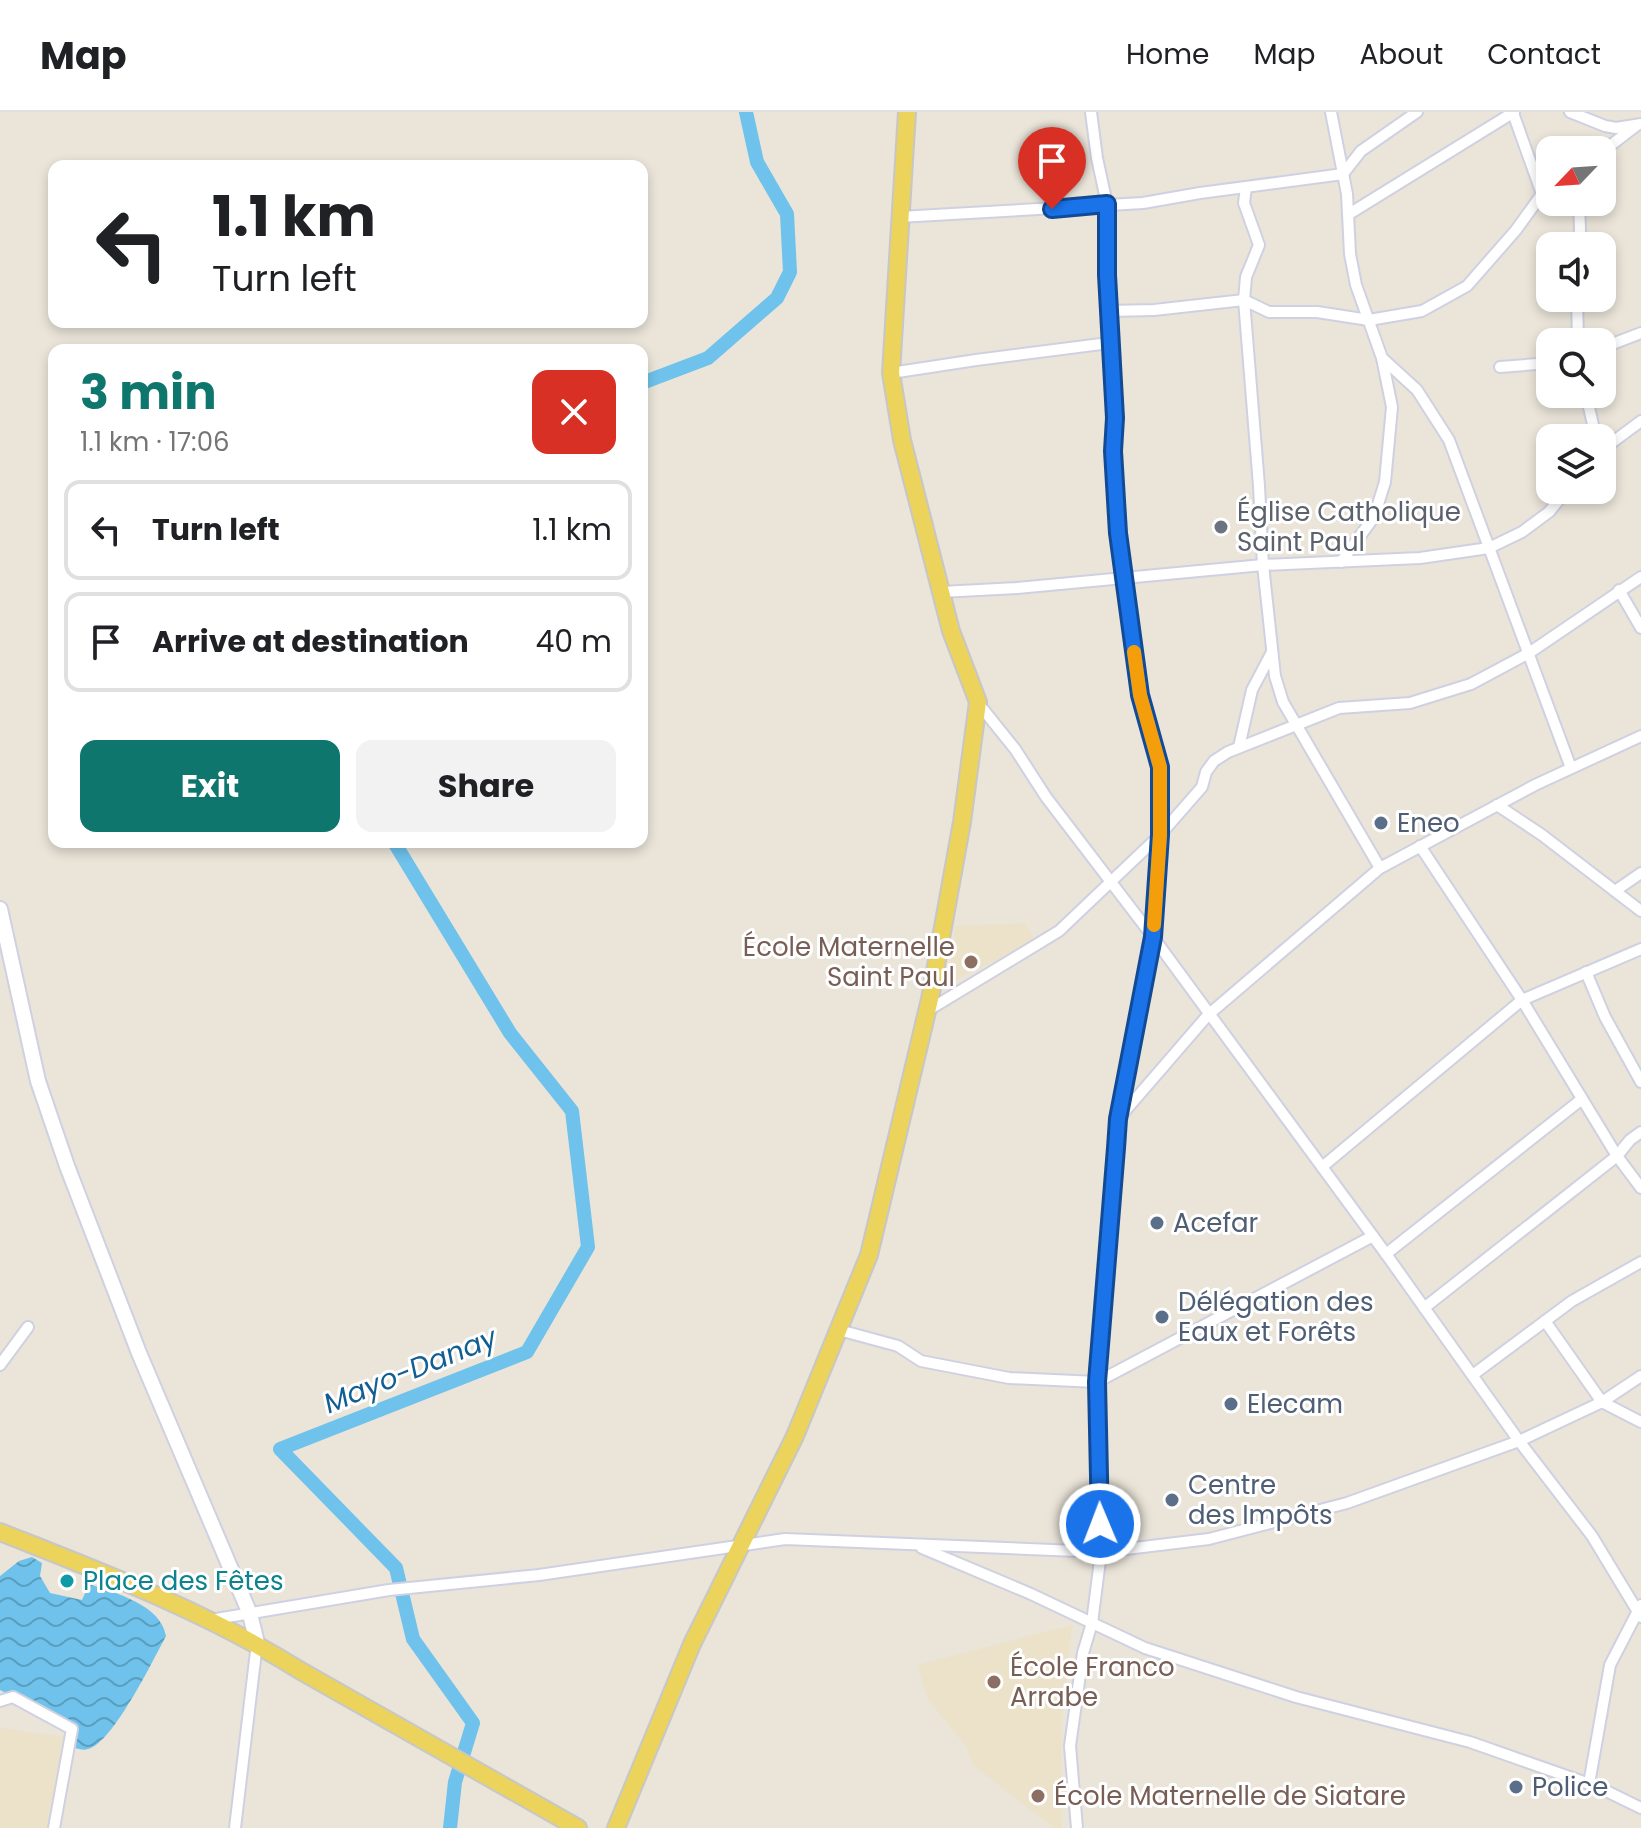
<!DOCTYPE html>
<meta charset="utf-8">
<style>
body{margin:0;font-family:Poppins,sans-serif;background:#f2f2f2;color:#202124;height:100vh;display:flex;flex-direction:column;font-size:30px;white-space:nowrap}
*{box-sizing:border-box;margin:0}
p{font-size:26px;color:#757577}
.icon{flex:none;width:44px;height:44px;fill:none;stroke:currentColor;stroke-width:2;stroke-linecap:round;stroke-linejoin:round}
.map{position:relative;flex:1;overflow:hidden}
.side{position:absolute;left:48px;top:232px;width:600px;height:504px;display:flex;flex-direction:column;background:#fff;border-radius:16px;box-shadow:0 4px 12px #0003}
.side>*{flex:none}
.banner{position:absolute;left:48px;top:48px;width:600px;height:168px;border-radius:16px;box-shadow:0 4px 12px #0003;background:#fff;color:#202124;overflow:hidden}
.needle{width:52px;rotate:245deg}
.fabs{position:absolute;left:1536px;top:24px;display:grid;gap:16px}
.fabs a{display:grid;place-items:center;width:80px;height:80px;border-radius:16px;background:#fff;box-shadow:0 4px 12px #0003;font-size:40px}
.pin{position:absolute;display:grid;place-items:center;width:68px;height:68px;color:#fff;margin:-82px -34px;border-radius:50% 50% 50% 0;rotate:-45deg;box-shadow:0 0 8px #0007}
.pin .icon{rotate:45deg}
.me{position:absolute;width:88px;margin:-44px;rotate:359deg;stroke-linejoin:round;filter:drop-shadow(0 0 6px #0008)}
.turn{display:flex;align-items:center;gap:28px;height:168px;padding:0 32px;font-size:36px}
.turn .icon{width:104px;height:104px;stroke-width:2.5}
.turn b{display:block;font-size:56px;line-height:68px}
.round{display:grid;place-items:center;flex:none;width:84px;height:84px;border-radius:16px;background:#f2f2f2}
.overview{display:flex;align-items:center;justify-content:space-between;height:136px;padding:0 32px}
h1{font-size:48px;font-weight:700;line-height:60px;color:#0f766e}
.primary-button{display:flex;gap:16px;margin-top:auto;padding:16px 32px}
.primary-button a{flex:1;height:92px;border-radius:16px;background:#0f766e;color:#fff;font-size:32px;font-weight:700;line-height:92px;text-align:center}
.primary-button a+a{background:#f2f2f2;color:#202124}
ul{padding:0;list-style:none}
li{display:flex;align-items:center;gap:24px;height:100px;margin:0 16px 12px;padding:0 16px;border:4px solid #e0e0e0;border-radius:16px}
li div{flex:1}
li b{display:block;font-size:30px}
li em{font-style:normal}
header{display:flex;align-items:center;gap:48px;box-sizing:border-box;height:112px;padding:0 40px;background:#fff;border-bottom:2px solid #e0e0e0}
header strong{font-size:38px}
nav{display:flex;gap:44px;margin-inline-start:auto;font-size:28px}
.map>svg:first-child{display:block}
.education{fill:#ece2c9}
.water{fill:url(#water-waves)}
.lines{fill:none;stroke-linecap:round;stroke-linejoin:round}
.river{stroke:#6ec2eb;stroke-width:14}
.minor-casing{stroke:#cfd1e1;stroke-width:14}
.secondary-casing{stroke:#cfd1e1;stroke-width:18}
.primary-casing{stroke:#c7c7c7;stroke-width:20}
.minor{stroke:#fff;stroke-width:10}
.secondary{stroke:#fff;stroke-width:14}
.primary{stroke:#ecd35c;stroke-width:16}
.route-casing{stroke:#114b97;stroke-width:20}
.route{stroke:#1a73e8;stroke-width:14}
.slow{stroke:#f59e0b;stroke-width:14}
.worship-dot{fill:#6b7280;stroke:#fff;stroke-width:3}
.service-dot{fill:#5c6f8a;stroke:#fff;stroke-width:3}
.education-dot{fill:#8d6e63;stroke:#fff;stroke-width:3}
.culture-dot{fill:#0f9aa8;stroke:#fff;stroke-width:3}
.labels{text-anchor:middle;stroke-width:6;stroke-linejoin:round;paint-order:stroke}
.worship-label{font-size:26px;fill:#5b616d;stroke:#fff;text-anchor:start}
.service-label{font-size:26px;fill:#4e5e75;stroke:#fff;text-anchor:start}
.education-label{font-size:26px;fill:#785e54;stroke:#fff;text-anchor:start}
.culture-label{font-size:26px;fill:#0d838f;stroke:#fff;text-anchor:start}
.water-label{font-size:28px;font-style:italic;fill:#105e93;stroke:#fff}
</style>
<header>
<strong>Map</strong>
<nav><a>Home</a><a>Map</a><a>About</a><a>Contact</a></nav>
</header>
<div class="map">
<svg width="1641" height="1716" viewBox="0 0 1641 1716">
<defs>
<pattern id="water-waves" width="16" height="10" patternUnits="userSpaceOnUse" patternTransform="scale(2)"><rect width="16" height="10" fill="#6ec2eb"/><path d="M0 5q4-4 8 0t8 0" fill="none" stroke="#5a9ebe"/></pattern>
</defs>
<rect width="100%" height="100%" fill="#eae4d9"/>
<!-- education -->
<g class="education">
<polygon points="1025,811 1035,828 948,872 955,814"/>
<polygon points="1072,1513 1061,1611 1062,1716 1054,1716 973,1653 966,1634 928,1588 918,1553"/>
<polygon points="0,1616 66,1625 50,1716 0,1716"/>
</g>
<!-- water -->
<path class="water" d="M32,1445L42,1451L40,1464L50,1481L82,1488L89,1472C116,1481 161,1493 166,1524C153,1548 113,1631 88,1637C82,1639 76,1636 70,1635L73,1616L0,1578V1464L19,1449Z"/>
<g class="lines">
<!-- river -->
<g class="river">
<polyline points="642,271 708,246 777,186 790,160 787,102 757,50 746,0"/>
<polyline points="394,730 510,921 572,999 588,1135 527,1240 280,1337 396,1456 413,1527 473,1611 455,1670 450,1716"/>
</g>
<defs>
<g id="minor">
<polyline points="1331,0 1347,82 1350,142 1356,173 1382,246 1417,278 1449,328 1571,656"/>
<polyline points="1570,0 1605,14 1616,16 1641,12"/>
<polyline points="1513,1 1542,82"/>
<polyline points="1602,40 1637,13"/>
<polyline points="1246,75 1244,91 1259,133 1246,165 1244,188 1259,374 1263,453 1275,564 1283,590 1380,756"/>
<polyline points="1349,102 1514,0"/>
<polyline points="899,105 1143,91 1200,81 1343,62 1361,39 1417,0"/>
<polyline points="1578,134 1580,118 1579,90"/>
<polyline points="1577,186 1578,230"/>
<polyline points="1109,199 1154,198 1244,188 1269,200 1317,200 1369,208 1422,199 1467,174 1516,118 1542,82 1550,78"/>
<polyline points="1602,236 1641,221"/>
<polyline points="1500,255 1550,251"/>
<polyline points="891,261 976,248 1109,231"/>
<polyline points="1586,282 1596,326"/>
<polyline points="1602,338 1641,309"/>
<polyline points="1341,450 1374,405 1385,370 1392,295 1382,246"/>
<polyline points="1619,478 1641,516"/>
<polyline points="941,480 1017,476 1263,453 1420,446 1489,436 1522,420 1549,400 1567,378"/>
<polyline points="978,591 1015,637 1046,685 1153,825 1386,1142 1519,1329 1592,1424 1641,1505"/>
<polyline points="1239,635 1252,578 1272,540"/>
<polyline points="1497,693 1542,723 1641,799"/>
<polyline points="1420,734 1522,888 1617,1044 1641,1076"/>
<polyline points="1615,779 1641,761"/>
<polyline points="1586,860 1605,905 1641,970"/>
<polyline points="927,899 1059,819 1160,723 1202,675 1206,660 1214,649 1228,640 1339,596 1410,591 1471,572 1529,541 1641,465"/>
<polyline points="1119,1006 1208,903 1380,756 1535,673 1641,624"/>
<polyline points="1322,1055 1522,888 1641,837"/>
<polyline points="1386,1142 1582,987"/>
<polyline points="1424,1196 1617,1044 1630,1028 1641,1020"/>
<polyline points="1545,1209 1602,1290 1641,1310"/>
<polyline points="839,1218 898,1234 921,1249 1009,1266 1097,1270 1373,1124"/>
<polyline points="0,1253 28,1215"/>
<polyline points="1474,1262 1572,1189 1641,1150"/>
<polyline points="922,1436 1031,1482 1145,1536 1296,1585 1470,1630 1598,1675 1641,1696"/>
<polyline points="210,1508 389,1478 539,1463 785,1427 1101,1440 1209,1427 1347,1391 1519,1329 1602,1290 1641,1264"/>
<polyline points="0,1589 13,1585 72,1617 54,1716"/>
<polyline points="1589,1672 1610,1553 1641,1493"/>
<polyline points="235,1716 257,1531"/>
<polyline points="1077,1716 1070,1634 1083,1541 1092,1511 1101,1440 1097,1270 1118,1007 1153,825 1160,723 1160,655 1140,583 1118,421 1113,339 1115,306 1107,163 1107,92 1097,46 1091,0"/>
</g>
<polyline id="secondary" points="0,797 38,969 67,1054 139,1241 250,1502 257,1531"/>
<g id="primary">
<path d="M0,1420C104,1461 205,1499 301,1559L578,1716"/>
<polyline points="616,1716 692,1532 795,1324 869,1143 930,887 962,710 978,590 951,519 902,328 891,261 907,0"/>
</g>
</defs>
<!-- minor casing -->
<use href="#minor" class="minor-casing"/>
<!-- secondary casing -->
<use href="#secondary" class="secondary-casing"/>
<!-- primary casing -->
<use href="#primary" class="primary-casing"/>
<!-- minor -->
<use href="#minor" class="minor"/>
<!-- secondary -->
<use href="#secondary" class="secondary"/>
<!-- primary -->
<use href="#primary" class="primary"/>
</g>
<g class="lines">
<defs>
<polyline id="route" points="1052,97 1107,92 1107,163 1115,306 1113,339 1118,421 1140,583 1160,655 1160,723 1153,825 1118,1007 1116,1036 1097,1270 1100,1412"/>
</defs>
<!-- route casing -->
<use href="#route" class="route-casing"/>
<!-- route -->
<use href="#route" class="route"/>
<!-- slow -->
<polyline class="slow" points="1134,540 1140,583 1160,655 1160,723 1154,813"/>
</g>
<!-- markers -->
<circle class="worship-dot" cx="1221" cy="415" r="8"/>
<g class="service-dot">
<circle cx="1381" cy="711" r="8"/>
<circle cx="1157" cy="1111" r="8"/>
<circle cx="1162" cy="1205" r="8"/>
<circle cx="1231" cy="1292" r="8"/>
<circle cx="1172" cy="1388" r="8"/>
<circle cx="1516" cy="1675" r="8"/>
</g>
<g class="education-dot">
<circle cx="971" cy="850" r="8"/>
<circle cx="994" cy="1570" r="8"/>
<circle cx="1038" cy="1684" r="8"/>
</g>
<circle class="culture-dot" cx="67" cy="1469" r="8"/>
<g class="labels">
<!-- worship labels -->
<g class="worship-label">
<text x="1237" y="409">Église Catholique<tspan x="1237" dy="30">Saint Paul</tspan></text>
</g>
<!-- service labels -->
<g class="service-label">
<text x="1397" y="720">Eneo</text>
<text x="1173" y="1120">Acefar</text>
<text x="1178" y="1199">Délégation des<tspan x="1178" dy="30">Eaux et Forêts</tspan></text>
<text x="1247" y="1301">Elecam</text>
<text x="1188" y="1382">Centre<tspan x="1188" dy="30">des Impôts</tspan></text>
<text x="1532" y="1684">Police</text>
</g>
<!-- education labels -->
<g class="education-label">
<text x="955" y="844" text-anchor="end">École Maternelle<tspan x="955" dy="30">Saint Paul</tspan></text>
<text x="1010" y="1564">École Franco<tspan x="1010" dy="30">Arrabe</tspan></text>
<text x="1054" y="1693">École Maternelle de Siatare</text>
</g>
<!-- culture labels -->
<g class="culture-label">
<text x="83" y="1478">Place des Fêtes</text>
</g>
<!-- water labels -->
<g class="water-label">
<text transform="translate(410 1258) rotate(-22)" y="10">Mayo-Danay</text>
</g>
</g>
</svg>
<div class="fabs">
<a><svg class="needle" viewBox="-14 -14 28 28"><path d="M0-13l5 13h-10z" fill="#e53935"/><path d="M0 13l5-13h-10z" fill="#757577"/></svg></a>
<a><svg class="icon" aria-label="sound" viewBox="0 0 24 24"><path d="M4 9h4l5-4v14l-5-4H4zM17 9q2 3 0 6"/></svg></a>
<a><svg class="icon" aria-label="search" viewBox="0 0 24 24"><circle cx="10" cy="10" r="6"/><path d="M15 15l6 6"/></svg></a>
<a><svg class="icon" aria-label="layers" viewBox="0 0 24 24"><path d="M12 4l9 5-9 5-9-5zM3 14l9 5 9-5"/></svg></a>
</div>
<div class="pin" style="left:1052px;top:97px;background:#d93025"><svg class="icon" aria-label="arrive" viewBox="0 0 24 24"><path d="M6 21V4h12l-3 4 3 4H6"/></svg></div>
<svg class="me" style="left:1100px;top:1412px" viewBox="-20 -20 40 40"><circle r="17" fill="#1a73e8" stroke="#fff" stroke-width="3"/><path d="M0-11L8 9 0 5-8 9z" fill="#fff"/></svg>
<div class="banner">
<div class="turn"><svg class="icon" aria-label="left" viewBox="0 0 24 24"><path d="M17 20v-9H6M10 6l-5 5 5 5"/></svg><div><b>1.1 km</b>Turn left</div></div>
</div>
<section class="side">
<div class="overview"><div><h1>3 min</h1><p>1.1 km · 17:06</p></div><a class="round" style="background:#d93025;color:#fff"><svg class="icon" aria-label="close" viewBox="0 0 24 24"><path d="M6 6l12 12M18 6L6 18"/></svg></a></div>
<ul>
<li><svg class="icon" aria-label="left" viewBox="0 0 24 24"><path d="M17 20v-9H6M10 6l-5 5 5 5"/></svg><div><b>Turn left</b></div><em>1.1 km</em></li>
<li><svg class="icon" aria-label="arrive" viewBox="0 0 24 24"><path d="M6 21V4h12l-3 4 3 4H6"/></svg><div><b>Arrive at destination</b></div><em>40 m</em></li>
</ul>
<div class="primary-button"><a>Exit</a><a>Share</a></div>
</section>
</div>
